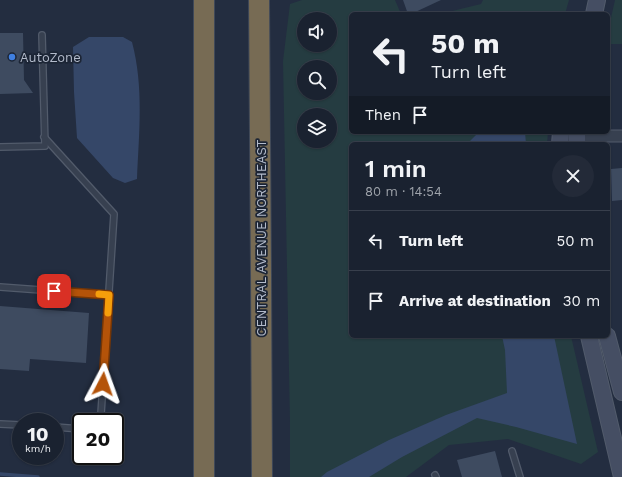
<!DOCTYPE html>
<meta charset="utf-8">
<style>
body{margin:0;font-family:"Work Sans",sans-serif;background:#232a38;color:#f1f3f6;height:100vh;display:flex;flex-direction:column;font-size:15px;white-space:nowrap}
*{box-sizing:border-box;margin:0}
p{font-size:13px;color:#9fa4ab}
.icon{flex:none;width:22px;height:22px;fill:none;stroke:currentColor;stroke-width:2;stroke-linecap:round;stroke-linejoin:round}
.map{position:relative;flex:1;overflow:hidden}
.drawer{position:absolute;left:349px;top:142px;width:261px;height:196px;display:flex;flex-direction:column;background:#1a2230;border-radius:6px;box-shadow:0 1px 3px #0004,0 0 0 1px #383f4c}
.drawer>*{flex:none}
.top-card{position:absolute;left:349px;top:12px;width:261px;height:122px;border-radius:6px;box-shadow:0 1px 3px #0004,0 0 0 1px #383f4c;background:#1a2230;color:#f1f3f6;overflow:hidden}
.controls{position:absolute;left:297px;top:12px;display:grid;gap:8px}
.controls a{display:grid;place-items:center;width:40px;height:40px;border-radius:50%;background:#1a2230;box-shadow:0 1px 3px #0004,0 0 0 1px #383f4c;font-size:20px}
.speed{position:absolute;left:12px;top:413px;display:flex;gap:8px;font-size:20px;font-weight:700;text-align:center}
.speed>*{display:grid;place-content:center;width:52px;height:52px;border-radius:50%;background:#1a2230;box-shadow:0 1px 3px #0004,0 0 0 1px #383f4c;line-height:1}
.speed small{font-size:10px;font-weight:400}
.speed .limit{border:2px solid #111;border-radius:6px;background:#fff;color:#111}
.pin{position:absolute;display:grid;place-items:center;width:34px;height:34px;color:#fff;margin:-17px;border-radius:8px;box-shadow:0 2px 6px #0006}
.me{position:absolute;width:44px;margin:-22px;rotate:4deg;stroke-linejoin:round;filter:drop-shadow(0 0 3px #0008)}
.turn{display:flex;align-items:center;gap:14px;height:84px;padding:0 16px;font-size:18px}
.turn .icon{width:52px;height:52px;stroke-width:2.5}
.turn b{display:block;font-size:28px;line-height:34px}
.then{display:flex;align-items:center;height:38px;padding:0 16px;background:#0003;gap:8px;font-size:15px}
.round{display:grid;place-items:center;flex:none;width:42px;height:42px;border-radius:21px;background:#232a38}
.summary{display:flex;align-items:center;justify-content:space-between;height:68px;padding:0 16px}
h1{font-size:24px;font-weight:600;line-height:30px}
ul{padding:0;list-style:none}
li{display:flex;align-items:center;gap:12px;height:60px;padding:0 16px;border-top:1px solid #383f4c}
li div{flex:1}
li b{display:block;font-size:15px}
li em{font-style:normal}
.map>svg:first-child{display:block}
.green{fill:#253c41;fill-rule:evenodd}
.water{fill:#354768}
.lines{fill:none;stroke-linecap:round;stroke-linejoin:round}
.stream{stroke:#354768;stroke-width:3.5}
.building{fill:#3e4b60}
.lane-casing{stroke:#525b6b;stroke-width:8}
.street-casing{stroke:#525b6b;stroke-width:13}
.secondary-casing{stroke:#525b6b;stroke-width:18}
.highway-casing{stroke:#3f4858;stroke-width:22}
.lane{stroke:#374050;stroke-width:5.5}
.street{stroke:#374050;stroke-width:11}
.secondary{stroke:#454e63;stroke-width:16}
.highway{stroke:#776b54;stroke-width:20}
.route-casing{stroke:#753606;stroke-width:10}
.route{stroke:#b45309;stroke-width:7}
.slow{stroke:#f59e0b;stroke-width:7}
.shop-dot{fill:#3f7fe0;stroke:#1c2535;stroke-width:1.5}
.labels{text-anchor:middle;stroke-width:3.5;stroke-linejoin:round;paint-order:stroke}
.poi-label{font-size:13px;fill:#b3bbcb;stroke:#1c2535;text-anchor:start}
.street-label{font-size:13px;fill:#b3bbcb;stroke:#1c2535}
</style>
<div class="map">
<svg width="622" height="477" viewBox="0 0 622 477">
<rect width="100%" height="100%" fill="#232d40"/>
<!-- green -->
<g class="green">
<path d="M302,0H395L401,14H351V132H548L547,144H351V336H571L598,452L581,464L508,439L449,445L406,477H290V422L283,61L290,4ZM304,19H330V45H304ZM304,67H330V93H304ZM304,115H330V141H304Z"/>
<polygon points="483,0 569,0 565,14 440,14 481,4"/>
<polygon points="615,0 622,0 622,44 608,44 608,31"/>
</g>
<!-- water -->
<g class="water">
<path d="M89,37H123L132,42C144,87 139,133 137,179L125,183L113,178L77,138L74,92L73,47Z"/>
<polygon points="479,132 525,132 526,144 467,144"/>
<polygon points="502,336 554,336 577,444 516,427 477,418 402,457 369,477 321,477 327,472 389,440 446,415 507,393 505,350"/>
</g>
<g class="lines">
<!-- stream -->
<polyline class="stream" points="0,474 38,477"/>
</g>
<!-- building -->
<g class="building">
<polygon points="403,0 441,0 411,14 408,14"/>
<polygon points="0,33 23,33 24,80 33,93 0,94"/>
<polygon points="622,168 622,200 612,201 611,169"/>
<polygon points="0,306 89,313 86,363 30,359 29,371 0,369"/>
<polygon points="495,451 502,477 462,477 457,460"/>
</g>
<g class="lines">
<defs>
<g id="lane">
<polyline points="44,137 114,214 101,414 93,422"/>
<polyline points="0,147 45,146 42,35"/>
<polyline points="0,287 109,295"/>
<polyline points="0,424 21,425"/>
<polyline points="55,427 81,429"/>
<polyline points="512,451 520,477"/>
<polyline points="435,475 436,477"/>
</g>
<polyline id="street" points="571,138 577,136 622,136"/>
<g id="secondary">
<polyline points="594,14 597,0"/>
<polyline points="560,144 561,132"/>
<polyline points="577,144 577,132"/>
<polyline points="589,336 622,477"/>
<polyline points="607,336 622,392"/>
</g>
<g id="highway">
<polyline points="259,0 261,274 262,477"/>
<polyline points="204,477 204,0"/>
</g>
</defs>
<!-- lane casing -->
<use href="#lane" class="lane-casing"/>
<!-- street casing -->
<use href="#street" class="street-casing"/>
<!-- secondary casing -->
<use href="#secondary" class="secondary-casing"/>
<!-- highway casing -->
<use href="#highway" class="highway-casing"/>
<!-- lane -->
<use href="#lane" class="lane"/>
<!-- street -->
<use href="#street" class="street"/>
<!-- secondary -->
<use href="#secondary" class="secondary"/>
<!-- highway -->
<use href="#highway" class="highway"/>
</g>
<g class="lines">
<defs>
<polyline id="route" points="54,291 109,295 103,384"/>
</defs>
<!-- route casing -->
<use href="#route" class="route-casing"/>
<!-- route -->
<use href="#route" class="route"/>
<!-- slow -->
<polyline class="slow" points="99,294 109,295 108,313"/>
</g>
<!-- markers -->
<circle class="shop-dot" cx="12" cy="57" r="4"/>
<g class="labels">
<!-- poi labels -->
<g class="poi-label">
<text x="20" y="62">AutoZone</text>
</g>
<!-- street labels -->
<g class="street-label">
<text transform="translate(261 238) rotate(-90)" y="5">CENTRAL AVENUE NORTHEAST</text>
</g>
</g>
</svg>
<div class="controls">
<a><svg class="icon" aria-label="sound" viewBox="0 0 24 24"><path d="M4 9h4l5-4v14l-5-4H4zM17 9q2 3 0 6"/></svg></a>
<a><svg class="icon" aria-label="search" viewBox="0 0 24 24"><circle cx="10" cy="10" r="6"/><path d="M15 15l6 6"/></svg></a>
<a><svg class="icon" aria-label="layers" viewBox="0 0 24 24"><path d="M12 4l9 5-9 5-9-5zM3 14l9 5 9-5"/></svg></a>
</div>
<div class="speed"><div>10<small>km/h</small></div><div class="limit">20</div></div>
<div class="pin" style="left:54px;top:291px;background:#d93025"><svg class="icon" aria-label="arrive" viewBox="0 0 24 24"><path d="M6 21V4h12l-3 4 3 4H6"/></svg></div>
<svg class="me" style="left:103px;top:384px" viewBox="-20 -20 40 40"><path d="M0-17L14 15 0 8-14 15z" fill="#b45309" stroke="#fff" stroke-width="4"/></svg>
<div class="top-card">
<div class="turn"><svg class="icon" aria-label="left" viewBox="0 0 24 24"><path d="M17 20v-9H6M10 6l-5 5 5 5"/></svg><div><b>50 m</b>Turn left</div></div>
<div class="then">Then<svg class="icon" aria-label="arrive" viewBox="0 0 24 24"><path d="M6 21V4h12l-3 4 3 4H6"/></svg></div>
</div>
<section class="drawer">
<div class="summary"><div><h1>1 min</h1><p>80 m · 14:54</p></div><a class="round"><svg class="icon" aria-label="close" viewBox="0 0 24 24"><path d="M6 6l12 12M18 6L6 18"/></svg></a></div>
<ul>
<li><svg class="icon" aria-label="left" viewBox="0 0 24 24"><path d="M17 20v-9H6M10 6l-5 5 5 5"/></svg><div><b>Turn left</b></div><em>50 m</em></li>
<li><svg class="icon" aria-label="arrive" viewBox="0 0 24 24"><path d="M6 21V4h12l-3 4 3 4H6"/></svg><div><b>Arrive at destination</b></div><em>30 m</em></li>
</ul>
</section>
</div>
